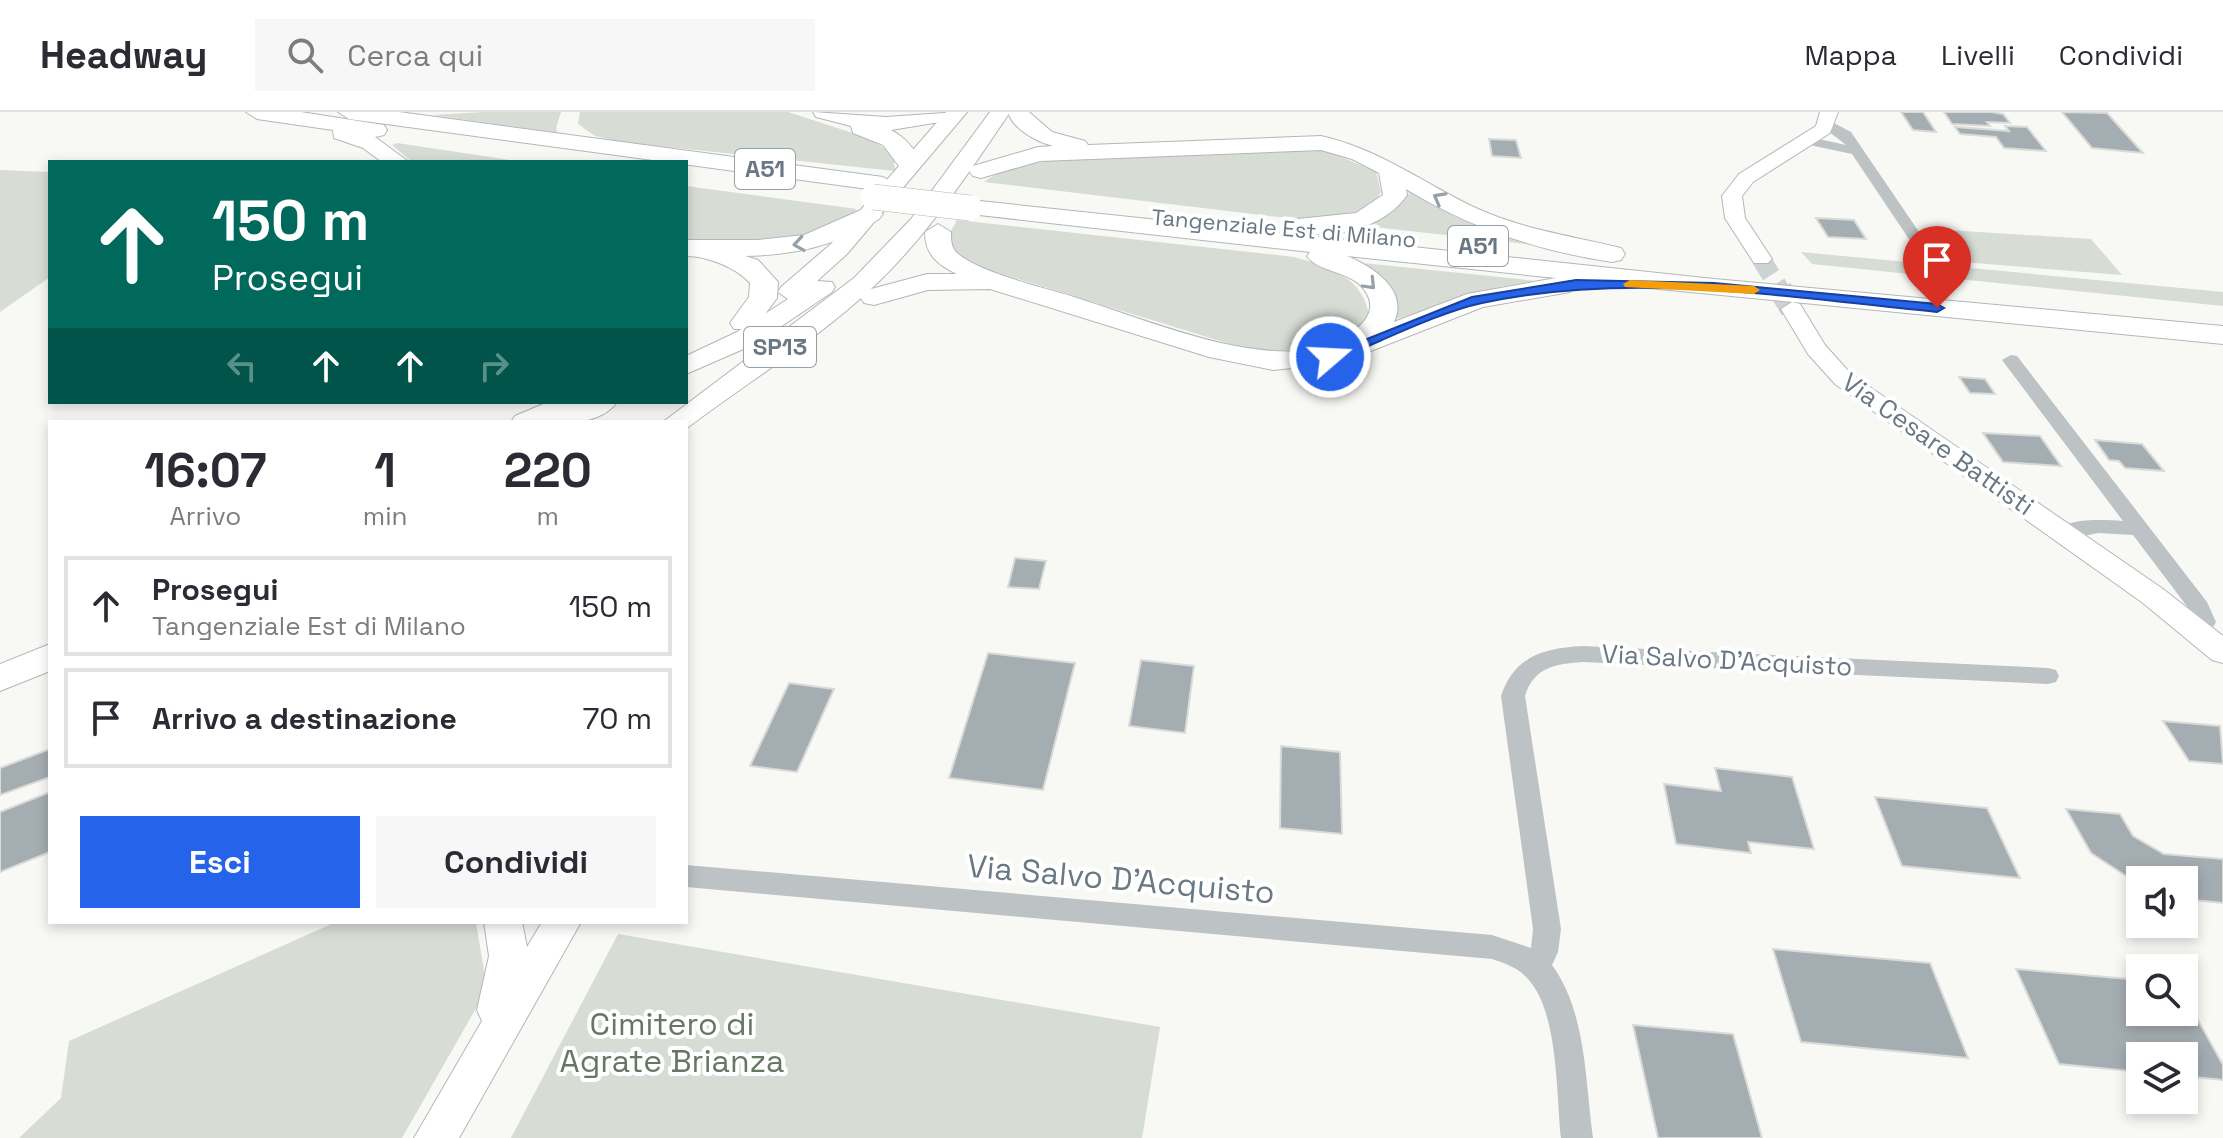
<!DOCTYPE html>
<html lang="it">
<style>
body{margin:0;font-family:"Space Grotesk",sans-serif;background:#f7f7f7;color:#2b2b33;height:100vh;display:flex;flex-direction:column;font-size:30px;white-space:nowrap}
*{box-sizing:border-box;margin:0}
p{font-size:26px;color:#7c7c81}
.icon{flex:none;width:44px;height:44px;fill:none;stroke:currentColor;stroke-width:2;stroke-linecap:round;stroke-linejoin:round}
.map{position:relative;flex:1;overflow:hidden}
.panel{position:absolute;left:48px;top:308px;width:640px;height:504px;display:flex;flex-direction:column;background:#fff;border-radius:0px;box-shadow:0 4px 12px #0003}
.panel>*{flex:none}
.banner{position:absolute;left:48px;top:48px;width:640px;height:244px;border-radius:0px;box-shadow:0 4px 12px #0003;background:#00695c;color:#fff;overflow:hidden}
.tools{position:absolute;left:2126px;top:754px;display:grid;gap:16px}
.tools a{display:grid;place-items:center;width:72px;height:72px;border-radius:0px;background:#fff;box-shadow:0 4px 12px #0003;font-size:40px}
.pin{position:absolute;display:grid;place-items:center;width:68px;height:68px;color:#fff;margin:-82px -34px;border-radius:50% 50% 50% 0;rotate:-45deg;box-shadow:0 0 8px #0007}
.pin .icon{rotate:45deg}
.me{position:absolute;width:88px;margin:-44px;rotate:71deg;stroke-linejoin:round;filter:drop-shadow(0 0 6px #0008)}
.turn{display:flex;align-items:center;gap:28px;height:168px;padding:0 32px;font-size:36px}
.turn .icon{width:104px;height:104px;stroke-width:2.5}
.turn b{display:block;font-size:56px;line-height:68px}
.lanes{display:flex;align-items:center;height:76px;padding:0 32px;background:#0003;justify-content:center;gap:40px;direction:ltr}
.lanes .off{opacity:.35}
.eta{display:flex;justify-content:space-evenly;align-items:center;height:136px;text-align:center}
.eta b{font-size:48px;font-weight:700;line-height:56px}
.button{display:flex;gap:16px;margin-top:auto;padding:16px 32px}
.button a{flex:1;height:92px;border-radius:0px;background:#2563eb;color:#fff;font-size:32px;font-weight:700;line-height:92px;text-align:center}
.button a+a{background:#f7f7f7;color:#2b2b33}
ul{padding:0;list-style:none}
li{display:flex;align-items:center;gap:24px;height:100px;margin:0 16px 12px;padding:0 16px;border:4px solid #e1e1e2;border-radius:0px}
li div{flex:1}
li b{display:block;font-size:30px}
li em{font-style:normal}
header{display:flex;align-items:center;gap:48px;box-sizing:border-box;height:112px;padding:0 40px;background:#fff;border-bottom:2px solid #e1e1e2}
header strong{font-size:38px}
nav{display:flex;gap:44px;margin-inline-start:auto;font-size:28px}
.search{width:560px;height:72px;background:#f7f7f7;display:flex;align-items:center;gap:20px;box-sizing:border-box;padding:0 28px;border-radius:0px;color:#7c7c81;font-size:30px}
.map>svg:first-child{display:block}
.green{fill:#d7dcd5}
.building{fill:#a4adb2;stroke:#dadad8;stroke-width:2}
.lines{fill:none;stroke-linecap:round;stroke-linejoin:round}
.secondary-tunnel-far1{stroke:#cdd2d3;stroke-width:19;stroke-dasharray:19 10;stroke-linecap:butt}
.secondary-tunnel{stroke:#cdd2d3;stroke-width:24;stroke-dasharray:24 12;stroke-linecap:butt}
.secondary-casing{stroke:#b2b7bc;stroke-width:2}
.primary-casing{stroke:#b1b6ba;stroke-width:2}
.highway-casing{stroke:#b3b7ba;stroke-width:2}
.street{fill:#bdc2c5;fill-rule:evenodd}
.secondary{fill:#fff;fill-rule:evenodd}
.primary{fill:#fff;fill-rule:evenodd}
.highway{fill:#fff;fill-rule:evenodd}
.highway-bridge-casing{stroke:#b3b7ba;stroke-width:26;stroke-linecap:butt}
.highway-bridge{stroke:#fff;stroke-width:25}
.oneway{stroke:#96a0a9}
.route{fill:#2563eb;stroke:#184099;stroke-width:2}
.slow{fill:#f59e0b}
.labels{text-anchor:middle;stroke-width:8;stroke-linejoin:round;paint-order:stroke}
.far-street-label{font-size:22px;fill:#697884;stroke:#fff}
.shield{fill:#fff;stroke:#96a0a9;stroke-width:2}
.shield-label{font-size:24px;font-weight:bold;fill:#697884}
.street-label{font-size:26px;fill:#697884;stroke:#fff}
.near-street-label{font-size:32px;fill:#697884;stroke:#fff}
.near-park-label{font-size:32px;fill:#667764;stroke:#fff}
</style>
<header>
<strong>Headway</strong>
<div class="search"><svg class="icon" aria-label="search" viewBox="0 0 24 24"><circle cx="10" cy="10" r="6"/><path d="M15 15l6 6"/></svg>Cerca qui</div>
<nav><a>Mappa</a><a>Livelli</a><a>Condividi</a></nav>
</header>
<div class="map">
<svg width="2223" height="1026" viewBox="0 0 2223 1026">
<rect width="100%" height="100%" fill="#f8f8f5"/>
<!-- green -->
<g class="green">
<polygon points="484,0 561,0 556,16 558,21 432,3"/>
<polygon points="580,0 788,0 862,24 884,36 894,48 895,59 621,30 595,24 578,12"/>
<polygon points="397,31 516,49 412,50 392,33"/>
<path d="M1303,36L1328,39L1376,60L1381,80L1376,90L1363,101L1304,108L984,70C1027,34 1238,39 1303,36Z"/>
<polygon points="0,58 50,60 50,165 0,200"/>
<path d="M686,74L857,97C821,138 737,130 686,130Z"/>
<polygon points="1407,77 1526,127 1526,132 1356,113 1392,101 1409,82"/>
<path d="M957,108L1294,145C1329,155 1364,165 1369,205C1334,238 1292,241 1246,237L976,154L953,141L949,123Z"/>
<polygon points="1931,117 2091,127 2122,163 1950,149"/>
<polygon points="1801,140 2223,180 2223,194 1812,152"/>
<polygon points="1363,151 1537,169 1499,175 1393,208 1377,163"/>
<polygon points="336,810 476,810 487,877 402,1026 19,1026 61,986 69,929"/>
<polygon points="618,822 1160,915 1142,1026 511,1026"/>
</g>
<!-- building -->
<g class="building">
<polygon points="1901,0 1923,0 1936,20 1913,18"/>
<polygon points="1944,0 1991,0 2003,2 2010,11 1987,10 1990,14 1952,12"/>
<polygon points="2062,0 2107,1 2143,41 2092,36"/>
<polygon points="2005,14 2027,15 2046,39 2004,36 1996,25 1960,22 1955,15 2009,19"/>
<polygon points="1489,27 1516,28 1521,46 1492,44"/>
<polygon points="1816,106 1854,108 1866,127 1828,125"/>
<polygon points="1959,265 1985,267 1995,282 1970,281"/>
<polygon points="1983,321 2040,324 2061,354 2003,350"/>
<polygon points="2095,328 2142,332 2164,359 2125,356 2119,349 2109,348"/>
<polygon points="1015,446 1046,449 1039,477 1008,475"/>
<polygon points="988,541 1075,551 1043,678 949,666"/>
<polygon points="1141,548 1194,554 1185,621 1129,614"/>
<polygon points="789,571 834,577 797,660 750,654"/>
<polygon points="2163,609 2220,614 2223,652 2189,649"/>
<polygon points="1281,634 1340,640 1342,722 1280,716"/>
<polygon points="50,637 50,665 0,683 0,656"/>
<polygon points="1715,656 1792,665 1814,737 1748,730 1751,741 1676,732 1664,672 1721,679"/>
<polygon points="50,680 50,740 0,760 0,700"/>
<polygon points="1875,685 1987,696 2020,766 1902,754"/>
<polygon points="2066,697 2120,702 2133,724 2164,742 2223,747 2223,791 2184,787 2184,768 2140,768 2140,773 2091,741"/>
<polygon points="1773,837 1930,851 1968,946 1801,930"/>
<polygon points="2016,857 2140,868 2140,900 2184,900 2184,883 2223,953 2223,968 2184,964 2184,944 2140,944 2140,960 2059,952"/>
<polygon points="1633,913 1733,922 1762,1026 1658,1026"/>
</g>
<g class="lines">
<!-- secondary-tunnel-far1 -->
<polyline class="secondary-tunnel-far1" points="1761,147 1781,179"/>
<!-- secondary-tunnel -->
<polyline class="secondary-tunnel" points="1780,177 1792,197"/>
<defs>
<g id="secondary">
<polygon points="1820,0 1838,0 1830,21 1753,70 1742,84 1745,106 1772,147 1768,151 1754,151 1725,106 1722,84 1739,62 1816,14"/>
<polygon points="1792,190 1800,192 1825,233 1851,262 2163,477 2223,524 2223,551 2212,548 2143,491 1835,272 1808,242 1781,197"/>
<polygon points="484,810 522,810 527,835 542,810 581,810 459,1026 414,1026 482,909 477,898 489,844"/>
</g>
<g id="primary">
<polygon points="946,0 967,0 847,142 817,169 832,170 835,175 832,180 755,232 686,262 686,244 737,220 788,187 778,180 781,175 831,132"/>
<path d="M990,0H1010C968,62 926,126 871,177C815,229 748,270 687,316L686,310H663L854,166L911,107Z"/>
<path d="M548,290H617C597,319 542,310 511,310L515,304Z"/>
<polygon points="50,532 50,559 0,579 0,552"/>
</g>
<g id="highway">
<polygon points="246,0 301,0 384,13 387,18 384,23 375,25 409,50 382,50 363,36 334,26 333,18 257,7"/>
<polygon points="338,0 399,0 883,65 895,72 883,79 349,7"/>
<path d="M813,0L886,5L959,0L940,10L891,18C906,26 915,37 922,53L910,60L902,58L883,33L853,21L851,14L816,5Z"/>
<path d="M1008,0H1029L1052,20L1085,29L1088,33L1321,24C1380,37 1424,72 1478,97C1525,118 1572,124 1621,136L1625,142L1621,148L1612,150C1538,139 1470,116 1406,77L1407,83C1383,118 1329,129 1288,118L1284,113L1288,108L1356,101L1383,83L1379,61L1352,47L1321,38L1040,49L981,66L973,64L969,59L973,54L1038,35L1053,34C1036,30 1012,16 1008,0Z"/>
<path d="M970,88L1714,167L2223,214V232L1567,168L1574,174L1570,180L1483,195L1340,251L1273,258L1209,245L990,177L928,178L874,193L864,191L860,185L864,179L927,162H957C938,153 925,143 925,120L938,112L951,120C951,129 951,136 958,142C983,162 1046,176 1077,186C1151,209 1247,252 1325,236C1337,234 1346,226 1355,218C1367,209 1375,196 1367,182C1355,158 1319,162 1307,144L1310,140L961,101L957,96L961,91ZM1347,144L1556,166L1467,182L1394,210C1409,178 1373,155 1347,144Z"/>
<path d="M870,94L883,102L879,107C838,134 793,143 745,144L758,148L778,170L777,186L754,217H734L730,211L749,185L750,171C736,155 706,144 686,144V128H758L804,123Z"/>
</g>
</defs>
<!-- secondary casing -->
<use href="#secondary" class="secondary-casing"/>
<!-- primary casing -->
<use href="#primary" class="primary-casing"/>
<!-- highway casing -->
<use href="#highway" class="highway-casing"/>
<!-- street -->
<g class="street">
<polygon points="1828,8 1851,20 1934,142 1931,145 1921,145 1852,42 1800,31 1798,28 1805,24 1846,33 1823,15 1823,9"/>
<path d="M2011,243L2017,244L2207,490L2216,510L2208,525H2192L2189,519L2194,510L2189,497L2133,423L2098,421L2064,428L2057,426L2054,421C2066,405 2104,408 2123,409L2002,248Z"/>
<path d="M1583,534L2048,556L2056,558L2059,564L2056,570L2048,572L1583,550C1555,552 1534,555 1525,584L1561,817L1558,840L1552,853C1587,901 1585,970 1593,1026H1561C1556,982 1559,895 1525,864C1516,855 1504,851 1492,847L686,775V753L1492,823L1531,836L1533,817L1501,584C1514,544 1544,536 1583,534Z"/>
</g>
<!-- secondary -->
<use href="#secondary" class="secondary"/>
<!-- primary -->
<use href="#primary" class="primary"/>
<!-- highway -->
<use href="#highway" class="highway"/>
<defs>
<polyline id="highway-bridge" points="873,85 970,96"/>
</defs>
<!-- highway-bridge casing -->
<use href="#highway-bridge" class="highway-bridge-casing"/>
<!-- highway-bridge -->
<use href="#highway-bridge" class="highway-bridge"/>
</g>
<!-- one-way arrows -->
<defs><path id="oneway-chevron" d="M-2-3.5L2.5 0L-2 3.5" fill="none" stroke-width="1.6" stroke-linecap="round" stroke-linejoin="round" transform="scale(2)"/></defs>
<g class="oneway">
<use href="#oneway-chevron" transform="translate(1439 86) rotate(-151)"/>
<use href="#oneway-chevron" transform="translate(799 132) rotate(171)"/>
<use href="#oneway-chevron" transform="translate(1370 172) rotate(46)"/>
</g>
<!-- route -->
<path class="route" d="M1576,168L1714,171L1937,192L1944,196L1937,200C1787,185 1631,159 1482,191C1439,200 1378,231 1335,248L1322,245L1472,185Z"/>
<!-- slow -->
<polygon class="slow" points="1630,168 1754,174 1760,178 1754,182 1625,175 1623,172"/>
<g class="labels">
<!-- far-street labels -->
<g class="far-street-label">
<text transform="translate(1284 116) rotate(5)" y="8">Tangenziale Est di Milano</text>
</g>
<!-- shield labels -->
<g class="shield">
<rect x="735" y="37" width="60" height="40" rx="6"/>
<rect x="1448" y="114" width="60" height="40" rx="6"/>
<rect x="744" y="215" width="72" height="40" rx="6"/>
</g>
<g class="shield-label">
<text x="765" y="65">A51</text>
<text x="1478" y="142">A51</text>
<text x="780" y="243">SP13</text>
</g>
<!-- street labels -->
<g class="street-label">
<text transform="translate(1938 332) rotate(35)" y="9">Via Cesare Battisti</text>
<text transform="translate(1727 548) rotate(3)" y="9">Via Salvo D'Acquisto</text>
</g>
<!-- near-street labels -->
<g class="near-street-label">
<text transform="translate(1121 767) rotate(5)" y="11">Via Salvo D'Acquisto</text>
</g>
<!-- near-park labels -->
<g class="near-park-label">
<text x="672" y="923">Cimitero di<tspan x="672" dy="37">Agrate Brianza</tspan></text>
</g>
</g>
</svg>
<div class="tools">
<a><svg class="icon" aria-label="sound" viewBox="0 0 24 24"><path d="M4 9h4l5-4v14l-5-4H4zM17 9q2 3 0 6"/></svg></a>
<a><svg class="icon" aria-label="search" viewBox="0 0 24 24"><circle cx="10" cy="10" r="6"/><path d="M15 15l6 6"/></svg></a>
<a><svg class="icon" aria-label="layers" viewBox="0 0 24 24"><path d="M12 4l9 5-9 5-9-5zM3 14l9 5 9-5"/></svg></a>
</div>
<div class="pin" style="left:1937px;top:196px;background:#d93025"><svg class="icon" aria-label="arrive" viewBox="0 0 24 24"><path d="M6 21V4h12l-3 4 3 4H6"/></svg></div>
<svg class="me" style="left:1330px;top:245px" viewBox="-20 -20 40 40"><circle r="17" fill="#2563eb" stroke="#fff" stroke-width="3"/><path d="M0-11L8 9 0 5-8 9z" fill="#fff"/></svg>
<div class="banner">
<div class="turn"><svg class="icon" aria-label="ahead" viewBox="0 0 24 24"><path d="M12 20V5M6 11l6-6 6 6"/></svg><div><b>150 m</b>Prosegui</div></div>
<div class="lanes"><svg class="icon off" aria-label="left" viewBox="0 0 24 24"><path d="M17 20v-9H6M10 6l-5 5 5 5"/></svg><svg class="icon" aria-label="ahead" viewBox="0 0 24 24"><path d="M12 20V5M6 11l6-6 6 6"/></svg><svg class="icon" aria-label="ahead" viewBox="0 0 24 24"><path d="M12 20V5M6 11l6-6 6 6"/></svg><svg class="icon off" aria-label="right" viewBox="0 0 24 24"><path d="M7 20v-9h11M14 6l5 5-5 5"/></svg></div>
</div>
<section class="panel">
<div class="eta">
<div><b>16:07</b><p>Arrivo</p></div>
<div><b>1</b><p>min</p></div>
<div><b>220</b><p>m</p></div>
</div>
<ul>
<li><svg class="icon" aria-label="ahead" viewBox="0 0 24 24"><path d="M12 20V5M6 11l6-6 6 6"/></svg><div><b>Prosegui</b><p>Tangenziale Est di Milano</p></div><em>150 m</em></li>
<li><svg class="icon" aria-label="arrive" viewBox="0 0 24 24"><path d="M6 21V4h12l-3 4 3 4H6"/></svg><div><b>Arrivo a destinazione</b></div><em>70 m</em></li>
</ul>
<div class="button"><a>Esci</a><a>Condividi</a></div>
</section>
</div>
